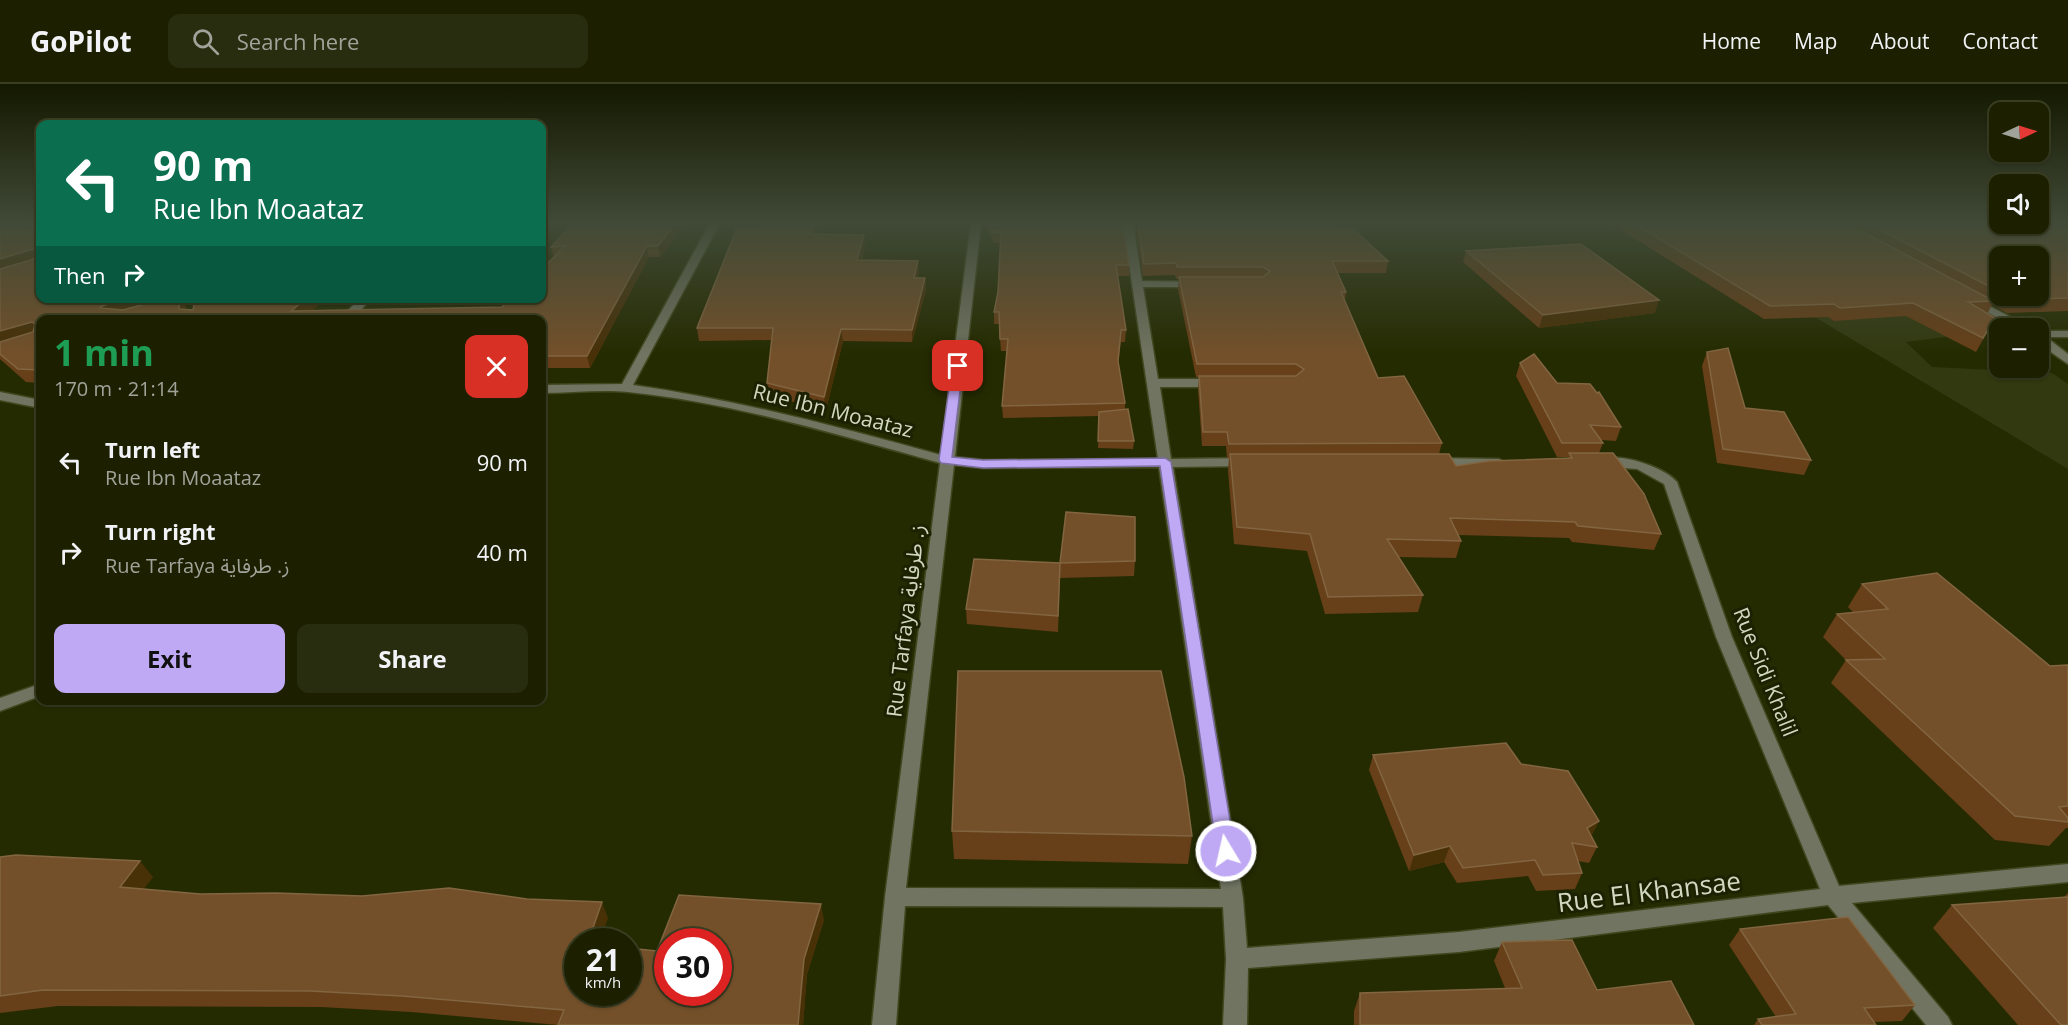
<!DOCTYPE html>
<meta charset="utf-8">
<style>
body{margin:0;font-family:"Open Sans","Noto Sans Arabic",sans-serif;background:#292d0f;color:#f1f3f6;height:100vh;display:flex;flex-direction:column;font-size:22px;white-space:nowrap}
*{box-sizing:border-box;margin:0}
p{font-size:20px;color:#a0a399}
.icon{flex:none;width:33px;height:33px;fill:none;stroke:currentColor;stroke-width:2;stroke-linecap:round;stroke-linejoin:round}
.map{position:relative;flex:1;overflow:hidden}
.side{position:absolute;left:36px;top:231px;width:510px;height:390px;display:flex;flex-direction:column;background:#1c2000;border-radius:12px;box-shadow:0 2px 4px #0004,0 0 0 2px #3a3e22}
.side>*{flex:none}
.hud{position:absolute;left:36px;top:36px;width:510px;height:183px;border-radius:12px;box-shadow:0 2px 4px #0004,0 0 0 2px #3a3e22;background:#0b6e4f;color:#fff;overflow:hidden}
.needle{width:39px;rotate:86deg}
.buttons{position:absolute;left:1989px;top:18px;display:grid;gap:12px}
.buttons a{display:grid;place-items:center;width:60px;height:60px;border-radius:12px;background:#1c2000;box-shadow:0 2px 4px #0004,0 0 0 2px #3a3e22;font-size:30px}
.speed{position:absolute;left:564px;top:844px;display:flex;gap:12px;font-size:30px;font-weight:700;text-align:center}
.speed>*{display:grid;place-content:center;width:78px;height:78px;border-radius:50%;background:#1c2000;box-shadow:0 2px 4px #0004,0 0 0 2px #3a3e22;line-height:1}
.speed small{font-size:15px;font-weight:400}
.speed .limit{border:9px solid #d22;background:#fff;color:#111}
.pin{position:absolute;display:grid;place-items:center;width:51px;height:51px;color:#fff;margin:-26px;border-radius:12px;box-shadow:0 3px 9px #0006}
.me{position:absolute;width:66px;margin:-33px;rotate:351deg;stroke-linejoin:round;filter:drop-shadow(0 0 4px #0008)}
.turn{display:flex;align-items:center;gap:21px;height:126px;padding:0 18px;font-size:27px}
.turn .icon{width:78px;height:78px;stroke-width:2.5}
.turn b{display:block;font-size:42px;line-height:51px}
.then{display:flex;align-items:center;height:57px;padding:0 18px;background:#0003;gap:12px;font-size:22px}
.round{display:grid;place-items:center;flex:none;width:63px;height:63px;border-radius:12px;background:#292d0f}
.headline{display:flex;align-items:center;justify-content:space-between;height:102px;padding:0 18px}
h1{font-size:36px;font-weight:700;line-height:45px;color:#1e9e55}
.action{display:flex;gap:12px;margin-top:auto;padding:12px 18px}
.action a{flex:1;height:69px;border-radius:12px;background:#bfa9f4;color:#111;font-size:24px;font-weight:700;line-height:69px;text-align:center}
.action a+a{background:#292d0f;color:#f1f3f6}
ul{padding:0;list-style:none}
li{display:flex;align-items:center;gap:18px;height:90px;padding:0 18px}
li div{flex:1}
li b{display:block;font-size:22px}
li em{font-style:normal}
header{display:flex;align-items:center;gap:36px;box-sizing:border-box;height:84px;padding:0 30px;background:#1c2000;border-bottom:2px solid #3a3e22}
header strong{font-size:28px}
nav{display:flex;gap:33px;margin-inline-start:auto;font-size:21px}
.search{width:420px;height:54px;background:#292d0f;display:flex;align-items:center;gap:15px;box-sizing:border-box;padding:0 21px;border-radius:12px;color:#a0a399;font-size:22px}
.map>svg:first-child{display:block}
.built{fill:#323910}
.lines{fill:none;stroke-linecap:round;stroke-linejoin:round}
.minor-casing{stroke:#41471f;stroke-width:3}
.minor{fill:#707461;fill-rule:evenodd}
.wall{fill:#673f18;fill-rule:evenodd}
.shaded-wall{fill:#483007}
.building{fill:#73502a;stroke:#826541;stroke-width:1.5;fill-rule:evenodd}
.route{fill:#bfa9f4;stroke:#7c6e9f;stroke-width:1.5}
.labels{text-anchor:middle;stroke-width:6;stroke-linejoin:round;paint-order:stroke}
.street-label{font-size:21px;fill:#d2d8c0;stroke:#1c2101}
.near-street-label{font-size:26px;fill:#d2d8c0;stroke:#1c2101}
</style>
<header>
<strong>GoPilot</strong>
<div class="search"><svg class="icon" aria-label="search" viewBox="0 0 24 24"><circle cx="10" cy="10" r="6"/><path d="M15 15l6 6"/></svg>Search here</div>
<nav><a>Home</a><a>Map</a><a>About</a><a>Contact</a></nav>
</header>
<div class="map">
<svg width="2068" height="941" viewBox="0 0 2068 941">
<rect width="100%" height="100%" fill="#252b00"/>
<!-- built -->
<polygon class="built" points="1738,187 1922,204 1993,247 1906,258 1932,283 2052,289 2068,300 2068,385"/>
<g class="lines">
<defs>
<g id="minor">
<path d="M710,139H720L633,301C738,316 840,343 941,371L971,139H981L955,373L983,376L1158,375L1123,139H1133L1142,197L1201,198V202L1197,203H1143L1158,295H1219L1225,299L1219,303H1160L1171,375L1250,374L1257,378L1250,382L1173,383L1243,814L1247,864L1459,848L1820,805L1716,553L1664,400L1637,385L1596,382L1594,379C1610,364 1664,382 1677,398L1732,553L1839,802L2068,780V798L1852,819L1948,933L1952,941H1926L1828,821L1459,868L1248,884L1247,941H1223L1226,875L1223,823L905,822L896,941H872L885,813L940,379C838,351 735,319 628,308C600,305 570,309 542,309V301L622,300ZM954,381L983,384L1159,383L1221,805L906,804Z"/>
<polygon points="1972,213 2028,242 2030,244 2017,244 1968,218 1967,216"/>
<polygon points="184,214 200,215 166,225 161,222"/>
<polygon points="360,214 372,214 351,236 339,236"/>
<polygon points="2038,247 2068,247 2068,253 2046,253 2068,270 2068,280 2038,259"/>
<polygon points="0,308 40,316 40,324 0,316"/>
<polygon points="1436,374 1499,375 1506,379 1499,383 1431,381 1429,378 1431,375"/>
<polygon points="40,600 40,612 0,627 0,614"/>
</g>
</defs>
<!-- minor casing -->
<use href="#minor" class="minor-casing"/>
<!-- minor -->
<use href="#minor" class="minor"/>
</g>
<!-- wall -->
<g class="wall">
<polygon points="0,139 186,223 186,225 312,227 502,223 554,173 551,163 684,142 660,173 649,173 590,284 542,284 542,236 40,236 40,299 26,298 0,275"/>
<polygon points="765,139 823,139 817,150 865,162 862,176 919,188 917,194 925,194 926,206 912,258 843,257 826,326 769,312 767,299 772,256 699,257 697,244"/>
<polygon points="984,139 1123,139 1129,181 1129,192 1118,192 1126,246 1125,258 1121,258 1118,280 1125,319 1125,326 1134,357 1133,365 1098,364 1099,332 1003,334 1002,322 1007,267 1001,267 999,240 994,240 994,228 998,208 1000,159 994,159"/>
<polygon points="1137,139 1333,139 1338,144 1388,177 1386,189 1337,189 1346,208 1345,217 1378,294 1442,359 1439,370 1456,382 1568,374 1568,373 1557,373 1516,292 1520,279 1557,299 1621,343 1616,357 1601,356 1603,359 1599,369 1661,450 1654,466 1572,458 1569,454 1458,451 1461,457 1456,474 1398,473 1423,511 1418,528 1325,530 1307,467 1234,460 1228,386 1229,374 1227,374 1226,362 1202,362 1198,305 1199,293 1196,293 1178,205 1179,195 1176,195 1175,191 1143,192 1136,145"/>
<path d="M1613,139H2058L2068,143V227L2007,229L1992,221L1987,230L1995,234L1976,268L1906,232L1834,237L1828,233L1764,235L1613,141ZM2000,172L2038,212H2000Z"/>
<polygon points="1466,167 1655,229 1539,244 1463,178"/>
<polygon points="1707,268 1745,324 1811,376 1804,391 1717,379 1702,282"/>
<polygon points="1135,477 1134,492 1060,494 1058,548 967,540 966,525 1060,479"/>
<polygon points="1862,500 2050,582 2068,581 2068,744 2066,744 2049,762 1995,756 1831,599 1846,576 1823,553 1837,530 1853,528 1848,523"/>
<polygon points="1373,671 1521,680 1599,737 1591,752 1597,763 1589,779 1578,777 1582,789 1575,805 1536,807 1528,792 1457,799 1444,778 1409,787 1369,686"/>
<polygon points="952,747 1192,752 1188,780 954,775"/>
<polygon points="0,773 153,793 143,805 200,810 608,834 578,858 657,867 824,836 807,890 803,941 558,941 411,928 321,923 58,922 0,929"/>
<polygon points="2068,809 2068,941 2018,941 1933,844 1952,821 2064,813"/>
<polygon points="1740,845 1915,921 1902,937 1874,938 1876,941 1754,941 1758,935 1776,933 1729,861"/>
<polygon points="1502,858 1597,906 1694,941 1354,941 1354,927 1360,909 1505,904 1494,877"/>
</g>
<!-- shaded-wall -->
<g class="shaded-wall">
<polygon points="676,139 684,139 684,142 660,173 658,162"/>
<polygon points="816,139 823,139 812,161 810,150"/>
<polygon points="864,151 865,162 859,187 857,176"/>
<polygon points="647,162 649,173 590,284 587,272"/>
<polygon points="33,165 39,176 0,188 0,175"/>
<polygon points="918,177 919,188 915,206 914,194"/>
<polygon points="925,194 926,206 912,258 912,246"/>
<polygon points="127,214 174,214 108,234 100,224 102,222"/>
<polygon points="180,214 182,214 186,223 185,236 179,225"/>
<polygon points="307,214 327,214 301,236 291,227"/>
<polygon points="1659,216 1655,229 1539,244 1543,231"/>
<polygon points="32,238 39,250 0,261 0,247"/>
<polygon points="841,245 843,257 826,326 824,313"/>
<polygon points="1599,737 1591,753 1587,744"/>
<polygon points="1450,762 1444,778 1409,787 1414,771"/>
<polygon points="140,777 153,793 133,819 120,803"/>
<polygon points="602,818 608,834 600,858 588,858"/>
<polygon points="821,820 824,836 807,890 803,941 798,941 804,875"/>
</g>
<!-- building -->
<g class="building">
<polygon points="0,139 40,139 40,214 127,214 102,222 100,224 123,226 167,214 180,214 179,225 193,226 195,214 307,214 291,227 502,223 511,214 542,214 542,185 565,162 551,163 573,139 676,139 658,162 647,162 587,272 542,272 542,236 40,236 40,286 18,285 0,270 0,258 33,248 35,240 32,238 0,247 0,185 34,175 36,167 33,165 0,175"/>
<polygon points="765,139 816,139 810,150 864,151 857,176 918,177 914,194 925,194 912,246 841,245 824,313 767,299 773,244 697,244 737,144 762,143"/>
<polygon points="989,139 1123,139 1129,181 1116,181 1126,246 1121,246 1118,277 1125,319 1002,322 1008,255 1000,255 999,228 994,228 998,208 1001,148 993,148"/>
<polygon points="1138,139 1333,139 1338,144 1352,144 1388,177 1332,177 1346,208 1341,208 1378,294 1404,292 1442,359 1229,360 1227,348 1203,348 1199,292 1296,292 1304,285 1296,280 1197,280 1179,193 1263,193 1270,187 1263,183 1177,183 1176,179 1144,180"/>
<polygon points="1633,139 1846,139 1994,217 1968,218 1995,234 1983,254 1913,219 1840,224 1834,220 1770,222"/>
<polygon points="1867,139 2058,139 2068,143 2068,214 2015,216 2006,212 2038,212 2038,172 2000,172 2000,208"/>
<polygon points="1581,160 1659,216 1543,231 1466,167"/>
<polygon points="1728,264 1745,324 1784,328 1811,376 1723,365 1707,268"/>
<polygon points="1534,270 1557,299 1590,300 1597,309 1599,308 1621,343 1590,341 1603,359 1562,359 1520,279"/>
<polygon points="1128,325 1134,357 1098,357 1099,328"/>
<polygon points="1569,369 1613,369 1644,410 1661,450 1578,442 1575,438 1450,434 1461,457 1387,455 1423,511 1328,513 1310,450 1237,443 1230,370 1449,370 1456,382 1489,377 1572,374"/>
<polygon points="1066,428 1135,433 1135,477 1060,479"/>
<polygon points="974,475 1060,479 1058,532 966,525"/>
<polygon points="1937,489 2050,582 2068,581 2068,722 2059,723 2068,734 2068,738 2015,732 1846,576 1885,575 1837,530 1888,525 1862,500"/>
<polygon points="958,587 1161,587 1184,693 1192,752 952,747"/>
<polygon points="1506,659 1521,680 1568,687 1599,737 1587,744 1597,763 1572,759 1582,789 1543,791 1535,776 1463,784 1450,762 1414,771 1373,671"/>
<path d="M16,771L140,777L120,803L200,810L276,809L362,812L449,804L527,815L602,818L588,858H578V909H628V864L657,867L679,811L821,820L804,875L798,941H558L564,926L402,912L310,907L43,906L0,912V773ZM668,858H718V909H668Z"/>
<polygon points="2068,813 2068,941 2061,941 1952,821"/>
<polygon points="1848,833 1915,921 1864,924 1876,941 1762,941 1758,935 1796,930 1740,845"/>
<polygon points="1572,856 1597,906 1671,897 1694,941 1360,941 1360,909 1522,904 1502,858"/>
</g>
<!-- sky -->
<linearGradient id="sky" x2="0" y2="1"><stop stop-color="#141800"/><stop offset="0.51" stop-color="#404a37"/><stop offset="1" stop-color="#404a37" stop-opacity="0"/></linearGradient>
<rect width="2068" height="271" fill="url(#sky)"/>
<!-- route -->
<polygon class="route" points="958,278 963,282 952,373 983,376 1165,374 1171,378 1235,767 1232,773 1226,775 1219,773 1217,767 1160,382 983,384 941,379 939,376 952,282"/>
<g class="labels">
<!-- street labels -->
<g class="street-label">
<text transform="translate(833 327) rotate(14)" y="7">Rue Ibn Moaataz</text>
<text transform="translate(906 537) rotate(-83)" y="7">Rue Tarfaya ز. طرفاية</text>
<text transform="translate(1765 588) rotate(68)" y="7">Rue Sidi Khalil</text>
</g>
<!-- near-street labels -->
<g class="near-street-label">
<text transform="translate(1649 808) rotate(-7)" y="9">Rue El Khansae</text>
</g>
</g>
</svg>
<div class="buttons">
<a><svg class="needle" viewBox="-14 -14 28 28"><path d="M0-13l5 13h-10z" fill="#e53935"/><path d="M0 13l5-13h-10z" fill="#a0a399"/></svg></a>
<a><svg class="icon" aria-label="sound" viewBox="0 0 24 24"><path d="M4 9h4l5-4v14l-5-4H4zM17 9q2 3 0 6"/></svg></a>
<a>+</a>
<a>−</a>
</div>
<div class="speed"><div>21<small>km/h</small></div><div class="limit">30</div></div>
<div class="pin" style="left:958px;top:282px;background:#d93025"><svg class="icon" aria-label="arrive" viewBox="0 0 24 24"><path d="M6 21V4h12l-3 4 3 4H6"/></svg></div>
<svg class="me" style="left:1226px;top:767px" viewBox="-20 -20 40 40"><circle r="17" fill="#bfa9f4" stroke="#fff" stroke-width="3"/><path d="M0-11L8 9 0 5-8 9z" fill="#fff"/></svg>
<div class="hud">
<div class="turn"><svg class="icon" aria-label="left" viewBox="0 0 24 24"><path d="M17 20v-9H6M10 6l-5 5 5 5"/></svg><div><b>90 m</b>Rue Ibn Moaataz</div></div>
<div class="then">Then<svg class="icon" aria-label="right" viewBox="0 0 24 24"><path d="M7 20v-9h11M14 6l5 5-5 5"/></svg></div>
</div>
<section class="side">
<div class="headline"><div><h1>1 min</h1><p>170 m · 21:14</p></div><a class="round" style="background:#d93025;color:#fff"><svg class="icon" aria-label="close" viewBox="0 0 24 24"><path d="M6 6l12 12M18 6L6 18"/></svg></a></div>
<ul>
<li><svg class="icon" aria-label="left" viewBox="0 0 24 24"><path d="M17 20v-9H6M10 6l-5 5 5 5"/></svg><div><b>Turn left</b><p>Rue Ibn Moaataz</p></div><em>90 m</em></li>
<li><svg class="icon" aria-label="right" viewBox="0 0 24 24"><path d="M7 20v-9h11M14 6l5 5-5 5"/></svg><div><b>Turn right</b><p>Rue Tarfaya ز. طرفاية</p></div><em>40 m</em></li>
</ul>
<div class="action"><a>Exit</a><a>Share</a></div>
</section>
</div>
